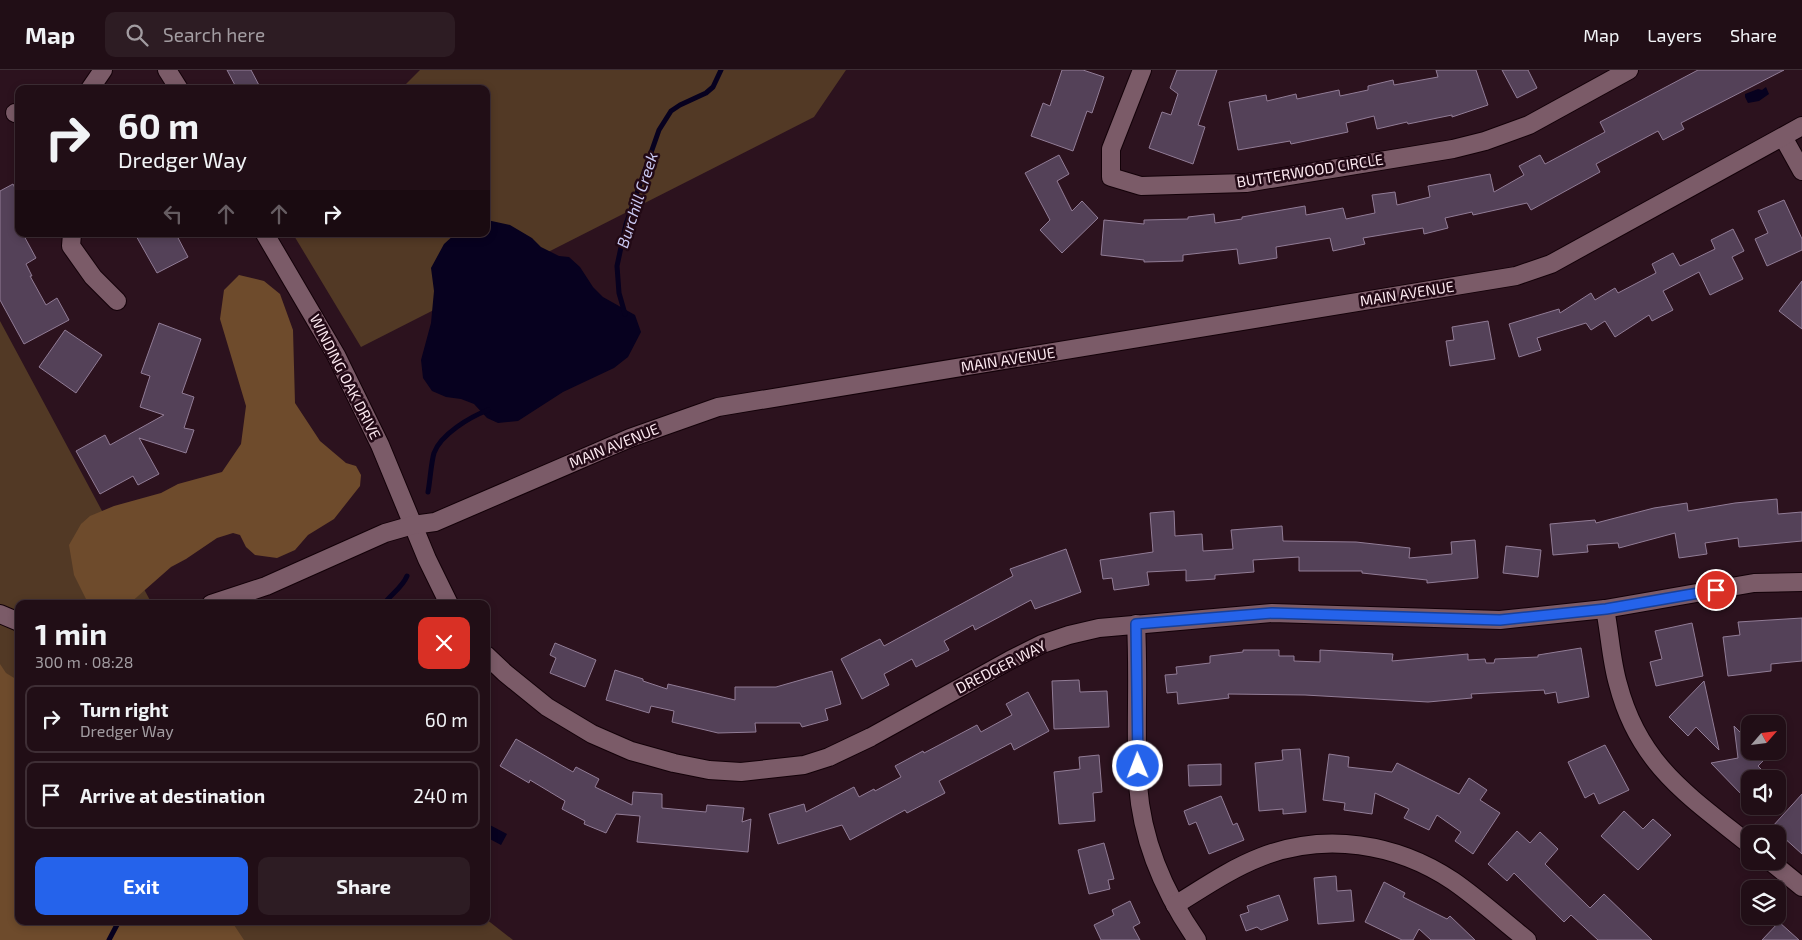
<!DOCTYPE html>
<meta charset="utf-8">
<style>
body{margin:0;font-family:"Exo 2",sans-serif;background:#2d1c23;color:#f1f3f6;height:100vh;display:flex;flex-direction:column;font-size:19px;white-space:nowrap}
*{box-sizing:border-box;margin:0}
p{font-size:16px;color:#a29ca1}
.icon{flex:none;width:28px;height:28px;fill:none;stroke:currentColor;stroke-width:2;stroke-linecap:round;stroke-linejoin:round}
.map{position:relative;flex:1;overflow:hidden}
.drawer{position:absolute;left:15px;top:530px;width:475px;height:325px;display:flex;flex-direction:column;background:#210e16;border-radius:10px;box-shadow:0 2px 8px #0003,0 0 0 1px #3e2e35}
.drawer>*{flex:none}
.banner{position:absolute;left:15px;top:15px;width:475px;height:152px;border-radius:10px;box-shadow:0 2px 8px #0003,0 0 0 1px #3e2e35;background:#210e16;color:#f1f3f6;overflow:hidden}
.needle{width:32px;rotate:62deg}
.fabs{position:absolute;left:1741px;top:645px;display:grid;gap:10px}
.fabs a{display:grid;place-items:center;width:45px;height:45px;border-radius:10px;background:#210e16;box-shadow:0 2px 8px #0003,0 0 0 1px #3e2e35;font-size:25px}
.pin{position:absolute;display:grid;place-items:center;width:42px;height:42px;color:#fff;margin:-21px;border:2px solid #fff;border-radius:50%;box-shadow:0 1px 5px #0007}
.me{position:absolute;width:55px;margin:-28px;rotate:359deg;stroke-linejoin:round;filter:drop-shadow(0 0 4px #0008)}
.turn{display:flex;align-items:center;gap:18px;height:105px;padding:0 20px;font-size:22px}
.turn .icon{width:65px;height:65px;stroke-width:2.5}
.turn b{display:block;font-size:35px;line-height:42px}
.lanes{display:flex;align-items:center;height:48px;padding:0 20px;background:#0003;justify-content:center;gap:25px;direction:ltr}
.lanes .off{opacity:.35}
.round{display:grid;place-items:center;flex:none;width:52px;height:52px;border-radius:10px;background:#2d1c23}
.headline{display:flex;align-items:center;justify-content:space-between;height:85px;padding:0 20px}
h1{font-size:30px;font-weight:700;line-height:38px}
.cta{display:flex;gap:10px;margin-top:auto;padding:10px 20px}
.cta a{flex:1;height:58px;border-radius:10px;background:#2563eb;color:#fff;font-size:20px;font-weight:700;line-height:58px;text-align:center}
.cta a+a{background:#2d1c23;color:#f1f3f6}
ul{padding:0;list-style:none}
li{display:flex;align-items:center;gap:15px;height:68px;margin:0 10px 8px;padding:0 10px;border:2px solid #3e2e35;border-radius:10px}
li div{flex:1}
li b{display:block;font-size:19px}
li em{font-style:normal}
header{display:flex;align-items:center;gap:30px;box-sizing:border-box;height:70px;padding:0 25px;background:#210e16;border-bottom:1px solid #3e2e35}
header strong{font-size:24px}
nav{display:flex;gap:28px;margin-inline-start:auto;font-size:18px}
.search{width:350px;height:45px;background:#2d1c23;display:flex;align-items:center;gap:12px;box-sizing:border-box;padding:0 18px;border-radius:10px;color:#a29ca1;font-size:19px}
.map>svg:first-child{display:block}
.green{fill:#523925}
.forest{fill:#6e4b2c}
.water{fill:#07011f}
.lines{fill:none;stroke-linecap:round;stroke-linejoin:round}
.stream{stroke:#07011f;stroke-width:5}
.building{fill:#544158;stroke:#917c96}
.minor-casing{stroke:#130108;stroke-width:20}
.minor{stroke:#7b5b68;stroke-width:18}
.route-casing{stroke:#184099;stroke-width:12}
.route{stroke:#2563eb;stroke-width:9}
.labels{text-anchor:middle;stroke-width:5;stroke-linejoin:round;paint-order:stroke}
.street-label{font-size:15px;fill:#fbe8ef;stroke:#220915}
.water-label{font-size:16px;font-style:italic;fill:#cbcaf4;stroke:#220915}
</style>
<header>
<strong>Map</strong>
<div class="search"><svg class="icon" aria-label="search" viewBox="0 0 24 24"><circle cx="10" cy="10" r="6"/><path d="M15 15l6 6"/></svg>Search here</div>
<nav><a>Map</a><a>Layers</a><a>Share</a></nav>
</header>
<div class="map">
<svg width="1802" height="870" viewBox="0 0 1802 870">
<rect width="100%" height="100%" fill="#2c121e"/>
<!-- green -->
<g class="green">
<polygon points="420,0 846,0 814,47 361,277 293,164 486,164 486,19 401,19"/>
<polygon points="0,251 152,534 19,534 19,851 486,851 486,849 513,870 0,870"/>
</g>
<!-- forest -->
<g class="forest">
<polygon points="239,205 264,211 280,224 293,260 295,333 320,371 346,393 356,396 361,405 360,416 334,449 308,465 295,480 277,488 255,485 246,477 240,465 233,463 217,468 186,489 171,497 129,534 92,534 86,529 74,505 69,475 81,454 90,446 114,436 161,423 178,414 222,402 241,374 246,336 220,249 224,220"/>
<polygon points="0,594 6,603 19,611 19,851 229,851 234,855 244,870 0,870"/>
</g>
<!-- water -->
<g class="water">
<polygon points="1766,17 1769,24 1759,31 1748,33 1745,27 1745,24 1758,19 1762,20"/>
<polygon points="487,150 510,155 532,168 541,177 559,186 569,187 580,197 593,217 603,227 635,245 641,262 628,287 614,298 563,322 518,351 498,353 487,348 474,334 461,329 446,327 432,321 423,308 421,290 431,253 434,221 431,198 444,174 455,164 486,164"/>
<polygon points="486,753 507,764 501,775 486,767"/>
</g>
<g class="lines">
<!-- stream -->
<g class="stream">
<polyline points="625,244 619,223 617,196 626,154 659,60 671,41 680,35 706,23 713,17 721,0"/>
<path d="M428,422C430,412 431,393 434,383C441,364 470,347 488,340"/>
<path d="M384,534C391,524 402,518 407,506"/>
<polyline points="109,870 119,851"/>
</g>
</g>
<!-- building -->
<g class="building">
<polygon points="227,0 251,0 261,19 237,19"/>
<polygon points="1062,0 1083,0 1104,7 1092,43 1087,41 1073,81 1031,66 1043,33 1050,36"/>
<polygon points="1177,0 1217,0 1198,55 1205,57 1193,94 1149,78 1162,42 1171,45 1178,24 1170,18"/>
<polygon points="1436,0 1476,0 1488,35 1452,47 1452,45 1408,54 1407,52 1377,59 1374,46 1346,53 1348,62 1291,74 1290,71 1238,80 1229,32 1266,25 1267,31 1296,24 1297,29 1339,20 1340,26 1368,20 1368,16 1393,10 1394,15 1438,7"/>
<polygon points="1502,0 1528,0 1537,18 1517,28"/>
<polygon points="1698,0 1784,0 1681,53 1684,59 1663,70 1658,61 1596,94 1600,102 1531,140 1527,133 1473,145 1472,142 1445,148 1448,158 1424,164 1423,158 1363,168 1365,174 1333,181 1330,168 1276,177 1277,188 1239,194 1237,179 1183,185 1183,191 1144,192 1144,190 1101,185 1104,150 1144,154 1144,150 1188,149 1188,147 1214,144 1215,153 1242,149 1242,147 1305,136 1306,145 1343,138 1346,149 1375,143 1372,125 1395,122 1397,135 1430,127 1428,116 1490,104 1494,122 1524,105 1519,96 1540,85 1545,94 1605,62 1600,52"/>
<polygon points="1059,85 1069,104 1057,111 1072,141 1082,131 1098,148 1062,183 1040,160 1050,150 1025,103"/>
<polygon points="13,114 19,126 19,164 23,164 36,188 26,194 32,206 30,206 46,235 57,228 69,250 24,274 0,230 0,121"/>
<polygon points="1784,130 1802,169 1802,180 1767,196 1755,169 1768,163 1758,141"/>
<polygon points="1733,159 1744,181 1732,187 1743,209 1710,225 1699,202 1663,221 1673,240 1652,251 1649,245 1615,267 1605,251 1591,260 1586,253 1537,268 1541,280 1519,287 1509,254 1559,239 1560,243 1591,223 1595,230 1615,218 1618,223 1656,203 1652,194 1673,183 1680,196 1715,179 1711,170"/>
<polygon points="135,164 176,164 188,187 157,203"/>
<polygon points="1802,211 1802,259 1779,241"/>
<polygon points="1488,251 1495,289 1450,296 1446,271 1454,270 1452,257"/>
<polygon points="159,253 201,269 182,323 194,327 184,358 194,360 186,383 139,368 159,404 138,415 133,406 100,424 76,381 105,365 110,375 164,345 140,337 150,306 141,303"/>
<polygon points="65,260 102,285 76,323 39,297"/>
<polygon points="1777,429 1778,444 1802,442 1802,471 1739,477 1738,468 1705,473 1707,484 1679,488 1675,463 1619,478 1618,473 1587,475 1588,482 1553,485 1550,454 1595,450 1596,453 1654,438 1687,433 1688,441 1735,433"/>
<polygon points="1174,441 1175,466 1202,464 1203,481 1233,479 1231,460 1282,456 1283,471 1356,472 1410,478 1409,488 1452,484 1451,472 1475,470 1478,508 1427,513 1427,510 1362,503 1362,501 1299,501 1299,487 1253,490 1254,502 1215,505 1215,509 1186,511 1186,500 1147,502 1149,515 1114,520 1112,508 1103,509 1100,490 1153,482 1150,443"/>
<polygon points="1506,476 1541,480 1538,507 1503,503"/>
<polygon points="1066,479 1081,522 1035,539 1031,530 975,560 973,555 944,571 949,580 916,597 912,589 884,604 889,615 862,629 841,589 880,569 884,576 1013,506 1010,499"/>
<polygon points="1802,548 1802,591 1771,594 1771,601 1728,606 1723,567 1740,565 1738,552"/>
<polygon points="1692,553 1703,606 1656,616 1650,592 1662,589 1655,561"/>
<polygon points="555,573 596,590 585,617 550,603 556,588 550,585"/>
<polygon points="1581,578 1589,627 1558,633 1556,622 1545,624 1544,620 1471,624 1472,628 1428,632 1305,625 1228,624 1229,628 1178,634 1177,622 1167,623 1165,605 1177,604 1176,597 1210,593 1210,586 1243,582 1243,580 1279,580 1279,586 1294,586 1294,591 1320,592 1320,580 1393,584 1392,591 1468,584 1468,590 1485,589 1486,593 1494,593 1495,589 1538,587 1538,585"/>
<polygon points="615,600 643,609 643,611 667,619 668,614 735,630 735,617 776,617 832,601 841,634 825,639 828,650 802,657 800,653 755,653 756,662 718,663 672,652 674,641 651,636 649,643 606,630"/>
<polygon points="1079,610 1080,622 1107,621 1109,657 1054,659 1052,611"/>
<polygon points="1704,611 1719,680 1696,657 1688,666 1669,647"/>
<polygon points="1028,622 1049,661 1014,680 1011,673 939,711 945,723 907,743 905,740 850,770 842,755 778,774 769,744 804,734 806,742 854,717 859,727 874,719 875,721 901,707 895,696 923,681 924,683 977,655 981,662 1012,645 1006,634"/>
<polygon points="1734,656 1750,672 1750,681 1759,681 1766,688 1758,696 1771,709 1750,709 1750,719 1743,726 1711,693 1738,688"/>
<polygon points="516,669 573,702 576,697 599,709 595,717 632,735 633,722 662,724 662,738 706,742 707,735 744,738 742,752 751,749 748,782 637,772 640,746 616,744 606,763 584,754 585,751 562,739 565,731 530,710 529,713 500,696"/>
<polygon points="1605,675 1629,720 1599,734 1594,723 1585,728 1568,692"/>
<polygon points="1300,679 1306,742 1283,744 1283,739 1259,741 1255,693 1283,690 1282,680"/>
<polygon points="1329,684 1349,687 1348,697 1392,702 1397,693 1459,724 1469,708 1487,720 1480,730 1500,743 1473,784 1455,771 1461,762 1437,745 1429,760 1404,748 1409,739 1375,723 1372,744 1344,740 1345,733 1323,730"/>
<polygon points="1099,685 1102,722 1093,723 1095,751 1059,754 1054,702 1080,699 1079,687"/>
<polygon points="1221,694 1221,715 1189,716 1188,695"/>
<polygon points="1802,724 1802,784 1772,757"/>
<polygon points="1221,726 1233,755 1237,753 1244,770 1209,784 1196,752 1189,755 1184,741"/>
<polygon points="1624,741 1643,759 1653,749 1671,765 1638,800 1601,766"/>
<polygon points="1517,761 1530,773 1540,762 1558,779 1545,794 1590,838 1604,824 1652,870 1598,870 1571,845 1564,852 1514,803 1507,811 1488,794"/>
<polygon points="1104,773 1114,809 1108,810 1110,819 1089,824 1078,780"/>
<polygon points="1336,806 1337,821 1351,820 1354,851 1318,854 1314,808"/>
<polygon points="1384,812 1405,823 1403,827 1447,849 1450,846 1475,870 1431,870 1419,859 1413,870 1402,870 1365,852"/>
<polygon points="1279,825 1288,850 1261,860 1257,857 1246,861 1240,845 1249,842 1247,836"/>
<polygon points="1130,831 1140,853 1133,857 1140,870 1101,870 1094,855 1114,845 1112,840"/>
<polygon points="1779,852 1799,870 1762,870"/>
</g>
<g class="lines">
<defs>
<g id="minor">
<polyline points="167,0 179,19"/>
<polyline points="1142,0 1111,79 1111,107 1141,116 1246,113 1453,79 1485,71 1529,55 1629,0"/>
<polyline points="90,19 103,0"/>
<polyline points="15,43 19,44"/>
<polyline points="1783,67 1802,101"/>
<polyline points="72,164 71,176 93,207 117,231"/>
<polyline points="265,164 336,285 380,375 427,489 449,534"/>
<polyline points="211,534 266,516 385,463 413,455 435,452 630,368 718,337 1516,206 1551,194 1802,56"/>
<path d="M1605,539C1610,564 1611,590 1618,614C1639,695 1689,726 1750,775"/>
<polyline points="0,544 19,552"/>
<path d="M1136,554C1139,608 1135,662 1138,715C1142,771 1165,824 1197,870"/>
<polyline points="486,585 505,603 547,637 592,664 631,681 674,693 709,700 741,702 804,695 829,687 871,667 1010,590 1042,574 1069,565 1099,558 1272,543 1500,550 1605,539 1754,513 1802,512"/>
<polyline points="1770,791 1802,817"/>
<path d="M1175,835C1203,818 1230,799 1261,787C1325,762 1396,773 1453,811C1479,829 1503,851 1527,870"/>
</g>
</defs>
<!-- minor casing -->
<use href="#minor" class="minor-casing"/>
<!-- minor -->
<use href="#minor" class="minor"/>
</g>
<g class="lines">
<defs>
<polyline id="route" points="1138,696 1136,554 1272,543 1500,550 1606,539 1716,520"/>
</defs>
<!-- route casing -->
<use href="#route" class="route-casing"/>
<!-- route -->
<use href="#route" class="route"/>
</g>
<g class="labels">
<!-- street labels -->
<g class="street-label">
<text transform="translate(1310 101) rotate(-9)" y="5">BUTTERWOOD CIRCLE</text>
<text transform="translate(1407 224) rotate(-9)" y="5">MAIN AVENUE</text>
<text transform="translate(1008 290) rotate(-9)" y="5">MAIN AVENUE</text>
<text transform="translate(345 307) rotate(63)" y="5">WINDING OAK DRIVE</text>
<text transform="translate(614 376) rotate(-22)" y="5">MAIN AVENUE</text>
<text transform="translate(1001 597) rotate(-27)" y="5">DREDGER WAY</text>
</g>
<!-- water labels -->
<g class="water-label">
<text transform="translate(637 130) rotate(-72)" y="6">Burchill Creek</text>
</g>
</g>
</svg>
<div class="fabs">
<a><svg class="needle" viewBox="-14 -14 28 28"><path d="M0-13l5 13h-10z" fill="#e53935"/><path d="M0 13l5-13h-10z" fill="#a29ca1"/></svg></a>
<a><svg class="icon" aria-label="sound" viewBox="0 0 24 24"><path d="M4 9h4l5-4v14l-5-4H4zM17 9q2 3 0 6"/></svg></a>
<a><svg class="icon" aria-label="search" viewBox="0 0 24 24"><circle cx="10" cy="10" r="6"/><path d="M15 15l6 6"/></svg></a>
<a><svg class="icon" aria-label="layers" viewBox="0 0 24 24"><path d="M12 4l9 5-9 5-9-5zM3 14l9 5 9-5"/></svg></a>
</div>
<div class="pin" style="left:1716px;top:520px;background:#d93025"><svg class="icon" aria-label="arrive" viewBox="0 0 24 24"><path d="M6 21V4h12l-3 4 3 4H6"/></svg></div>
<svg class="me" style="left:1138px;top:696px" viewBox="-20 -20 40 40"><circle r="17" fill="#2563eb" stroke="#fff" stroke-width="3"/><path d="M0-11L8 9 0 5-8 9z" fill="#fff"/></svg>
<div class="banner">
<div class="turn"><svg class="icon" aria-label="right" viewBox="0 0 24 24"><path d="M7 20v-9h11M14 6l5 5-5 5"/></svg><div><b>60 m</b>Dredger Way</div></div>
<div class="lanes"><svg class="icon off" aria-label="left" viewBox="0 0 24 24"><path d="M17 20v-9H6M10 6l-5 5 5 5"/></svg><svg class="icon off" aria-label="ahead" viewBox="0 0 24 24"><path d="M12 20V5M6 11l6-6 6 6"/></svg><svg class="icon off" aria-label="ahead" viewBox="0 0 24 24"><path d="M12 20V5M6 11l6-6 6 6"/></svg><svg class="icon" aria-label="right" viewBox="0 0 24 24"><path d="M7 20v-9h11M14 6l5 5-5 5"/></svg></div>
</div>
<section class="drawer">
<div class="headline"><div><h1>1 min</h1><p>300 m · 08:28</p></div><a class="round" style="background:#d93025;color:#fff"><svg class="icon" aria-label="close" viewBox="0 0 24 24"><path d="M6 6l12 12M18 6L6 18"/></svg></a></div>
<ul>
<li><svg class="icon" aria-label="right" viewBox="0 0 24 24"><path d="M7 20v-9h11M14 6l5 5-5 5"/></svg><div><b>Turn right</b><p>Dredger Way</p></div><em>60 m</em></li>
<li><svg class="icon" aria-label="arrive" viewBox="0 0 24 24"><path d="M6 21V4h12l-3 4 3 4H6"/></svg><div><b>Arrive at destination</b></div><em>240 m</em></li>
</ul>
<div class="cta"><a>Exit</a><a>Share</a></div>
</section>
</div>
